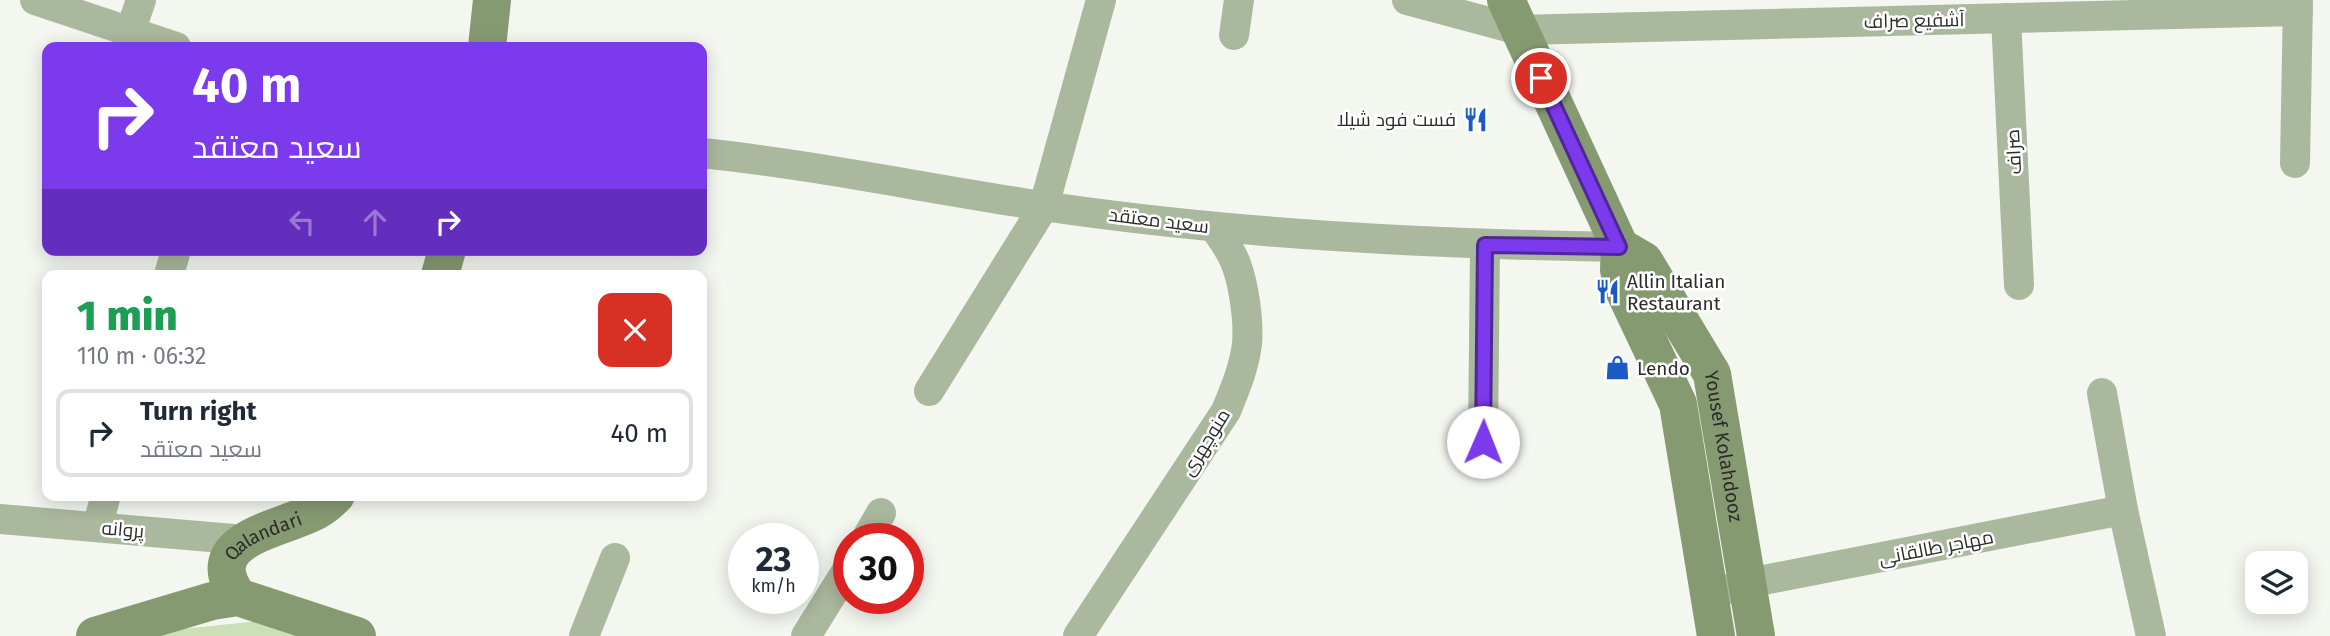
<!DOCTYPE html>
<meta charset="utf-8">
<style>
body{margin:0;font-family:"Fira Sans",Cairo,sans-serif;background:#f2f2f3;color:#1f2937;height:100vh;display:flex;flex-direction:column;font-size:26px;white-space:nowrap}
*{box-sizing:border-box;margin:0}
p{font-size:23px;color:#747a83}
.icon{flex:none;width:38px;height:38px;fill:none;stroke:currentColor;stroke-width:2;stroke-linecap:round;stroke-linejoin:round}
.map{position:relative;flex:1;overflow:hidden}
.side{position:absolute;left:42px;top:270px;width:665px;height:231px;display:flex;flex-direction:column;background:#fff;border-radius:14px;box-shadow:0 4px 18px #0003}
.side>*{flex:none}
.top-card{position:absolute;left:42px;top:42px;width:665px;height:214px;border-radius:14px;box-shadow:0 4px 18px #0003;background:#7c3aed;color:#fff;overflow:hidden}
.buttons{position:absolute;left:2245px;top:551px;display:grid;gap:14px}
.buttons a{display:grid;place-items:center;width:63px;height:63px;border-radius:14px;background:#fff;box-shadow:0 4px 18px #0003;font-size:35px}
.speed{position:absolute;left:728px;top:523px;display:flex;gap:14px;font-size:35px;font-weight:700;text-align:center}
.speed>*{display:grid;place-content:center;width:91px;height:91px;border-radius:50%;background:#fff;box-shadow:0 4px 18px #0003;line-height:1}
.speed small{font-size:18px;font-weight:400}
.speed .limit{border:10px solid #d22;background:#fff;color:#111}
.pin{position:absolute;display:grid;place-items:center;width:60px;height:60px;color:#fff;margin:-30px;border:4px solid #fff;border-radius:50%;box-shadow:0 2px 7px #0007}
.me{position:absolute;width:77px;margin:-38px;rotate:1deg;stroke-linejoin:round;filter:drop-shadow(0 0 5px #0008)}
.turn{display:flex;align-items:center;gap:24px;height:147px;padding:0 35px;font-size:32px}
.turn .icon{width:91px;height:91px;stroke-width:2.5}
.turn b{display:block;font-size:49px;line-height:60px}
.lanes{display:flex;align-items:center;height:66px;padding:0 35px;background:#0003;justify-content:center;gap:35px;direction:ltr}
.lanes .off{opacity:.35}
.round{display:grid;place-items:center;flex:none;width:74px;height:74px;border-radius:14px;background:#f2f2f3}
.overview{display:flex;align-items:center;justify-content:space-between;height:119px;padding:0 35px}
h1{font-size:42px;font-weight:800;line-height:52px;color:#1e9e55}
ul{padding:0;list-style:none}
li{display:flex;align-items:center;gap:21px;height:88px;margin:0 14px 10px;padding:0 21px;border:4px solid #e0e1e3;border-radius:14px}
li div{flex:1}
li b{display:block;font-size:26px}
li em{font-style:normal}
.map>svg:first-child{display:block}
.green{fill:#cbe0b9}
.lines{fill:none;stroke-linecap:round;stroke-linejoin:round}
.street{stroke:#aab89d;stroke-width:30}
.secondary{stroke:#869a72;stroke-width:38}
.route-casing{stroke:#51269a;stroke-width:18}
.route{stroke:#7c3aed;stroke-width:12}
.labels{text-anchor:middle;stroke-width:5;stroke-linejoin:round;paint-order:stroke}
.street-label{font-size:19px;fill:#2b2c2a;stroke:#fff}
.poi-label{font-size:19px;fill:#2b2c2a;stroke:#fff;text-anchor:start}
</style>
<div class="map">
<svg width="2330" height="636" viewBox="0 0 2330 636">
<rect width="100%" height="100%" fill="#f4f7f0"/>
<!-- green -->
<polygon class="green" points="258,621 297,636 159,636 182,629"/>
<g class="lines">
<!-- street -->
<g class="street">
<polyline points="35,0 176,47"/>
<polyline points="1407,0 1519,30 2298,11"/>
<polyline points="2006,18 2019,285"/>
<polyline points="130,32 141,0"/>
<polyline points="1234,35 1239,0"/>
<path d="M702,153C816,165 929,189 1043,206C1233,234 1427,244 1620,247"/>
<polyline points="2295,163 2298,0"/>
<polyline points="169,275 176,250"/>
<polyline points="929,391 1044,206 1101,0"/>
<polyline points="2102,393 2123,510 2151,636"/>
<polyline points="1483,442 1485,245"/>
<polyline points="0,519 245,540"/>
<polyline points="97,527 106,495"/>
<polyline points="866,539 881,513"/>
<polyline points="1708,595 1748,583 2123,510"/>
<polyline points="584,636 615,558"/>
<polyline points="806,636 849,567"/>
<path d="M1078,636L1226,411C1235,389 1244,368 1247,344C1249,322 1244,285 1236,264C1231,250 1222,239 1214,227"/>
</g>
<!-- secondary -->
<g class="secondary">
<polyline points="1506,0 1620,247 1619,270 1624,290 1678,404 1716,636"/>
<polyline points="487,47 492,0"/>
<path id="s1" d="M1620,247L1644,261L1712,374L1756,636"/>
<polyline points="440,275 447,250"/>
<path id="s2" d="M238,597C195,537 285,530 319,509C325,506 331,500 336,495"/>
<polyline points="95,636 212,601 238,597 357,636"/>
</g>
</g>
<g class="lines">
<defs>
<polyline id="route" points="1483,442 1485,245 1619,247 1541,78"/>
</defs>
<!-- route casing -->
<use href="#route" class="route-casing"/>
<!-- route -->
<use href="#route" class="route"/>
</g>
<!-- icons -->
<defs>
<symbol id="restaurant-bare" viewBox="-9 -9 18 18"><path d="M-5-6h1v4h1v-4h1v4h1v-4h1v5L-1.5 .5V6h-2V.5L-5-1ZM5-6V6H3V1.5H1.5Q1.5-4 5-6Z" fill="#195ac6" stroke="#fff" stroke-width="2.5" paint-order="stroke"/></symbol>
<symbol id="shop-bare" viewBox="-9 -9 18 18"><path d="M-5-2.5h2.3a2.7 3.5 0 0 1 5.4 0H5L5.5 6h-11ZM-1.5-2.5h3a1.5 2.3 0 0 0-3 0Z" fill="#195ac6" stroke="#fff" stroke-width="2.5" paint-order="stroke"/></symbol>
</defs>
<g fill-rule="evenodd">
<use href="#restaurant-bare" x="1458" y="102" width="35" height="35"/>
<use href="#restaurant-bare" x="1590" y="274" width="35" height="35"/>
<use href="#shop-bare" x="1600" y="350" width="35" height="35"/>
</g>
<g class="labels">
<!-- street labels -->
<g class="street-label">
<text transform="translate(1914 20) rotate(-1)" y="7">آشفیع صراف</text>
<text transform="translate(2013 152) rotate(-93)" y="7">صراف</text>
<text transform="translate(1159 220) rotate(7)" y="7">سعید معتقد</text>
<text transform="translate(1205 442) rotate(-58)" y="7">منوچهری</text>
<text dy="7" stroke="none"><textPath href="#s1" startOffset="233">Yousef Kolahdooz</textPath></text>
<text transform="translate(123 529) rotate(5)" y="7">پروانه</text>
<text dy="7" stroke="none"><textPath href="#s2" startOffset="84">Qalandari</textPath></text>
<text transform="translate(1936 547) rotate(-11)" y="7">مهاجر طالقانی</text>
</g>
<!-- poi labels -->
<g class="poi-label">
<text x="1456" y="126" text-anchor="end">فست فود شیلا</text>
<text x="1627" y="288">Allin Italian<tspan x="1627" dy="22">Restaurant</tspan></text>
<text x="1637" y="375">Lendo</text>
</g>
</g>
</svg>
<div class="buttons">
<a><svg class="icon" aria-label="layers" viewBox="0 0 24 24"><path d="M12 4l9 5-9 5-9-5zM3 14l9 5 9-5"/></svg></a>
</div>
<div class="speed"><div>23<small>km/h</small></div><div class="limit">30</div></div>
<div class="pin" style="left:1541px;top:78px;background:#d93025"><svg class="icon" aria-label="arrive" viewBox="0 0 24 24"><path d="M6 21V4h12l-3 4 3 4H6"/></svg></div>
<svg class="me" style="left:1483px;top:442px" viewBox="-20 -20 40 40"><circle r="19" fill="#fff"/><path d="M0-13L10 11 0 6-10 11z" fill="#7c3aed"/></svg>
<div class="top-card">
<div class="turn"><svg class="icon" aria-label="right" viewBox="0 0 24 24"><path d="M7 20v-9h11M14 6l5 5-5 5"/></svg><div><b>40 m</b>سعید معتقد</div></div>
<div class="lanes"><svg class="icon off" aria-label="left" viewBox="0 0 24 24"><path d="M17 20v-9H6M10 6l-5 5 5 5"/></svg><svg class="icon off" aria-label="ahead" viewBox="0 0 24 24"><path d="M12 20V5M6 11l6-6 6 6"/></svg><svg class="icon" aria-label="right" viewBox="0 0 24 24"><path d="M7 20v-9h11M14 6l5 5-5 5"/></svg></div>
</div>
<section class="side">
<div class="overview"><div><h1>1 min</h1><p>110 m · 06:32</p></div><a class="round" style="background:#d93025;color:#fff"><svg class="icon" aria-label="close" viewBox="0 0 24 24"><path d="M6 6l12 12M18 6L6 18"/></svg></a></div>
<ul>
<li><svg class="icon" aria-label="right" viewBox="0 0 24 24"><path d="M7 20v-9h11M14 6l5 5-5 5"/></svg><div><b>Turn right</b><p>سعید معتقد</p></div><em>40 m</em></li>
</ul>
</section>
</div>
